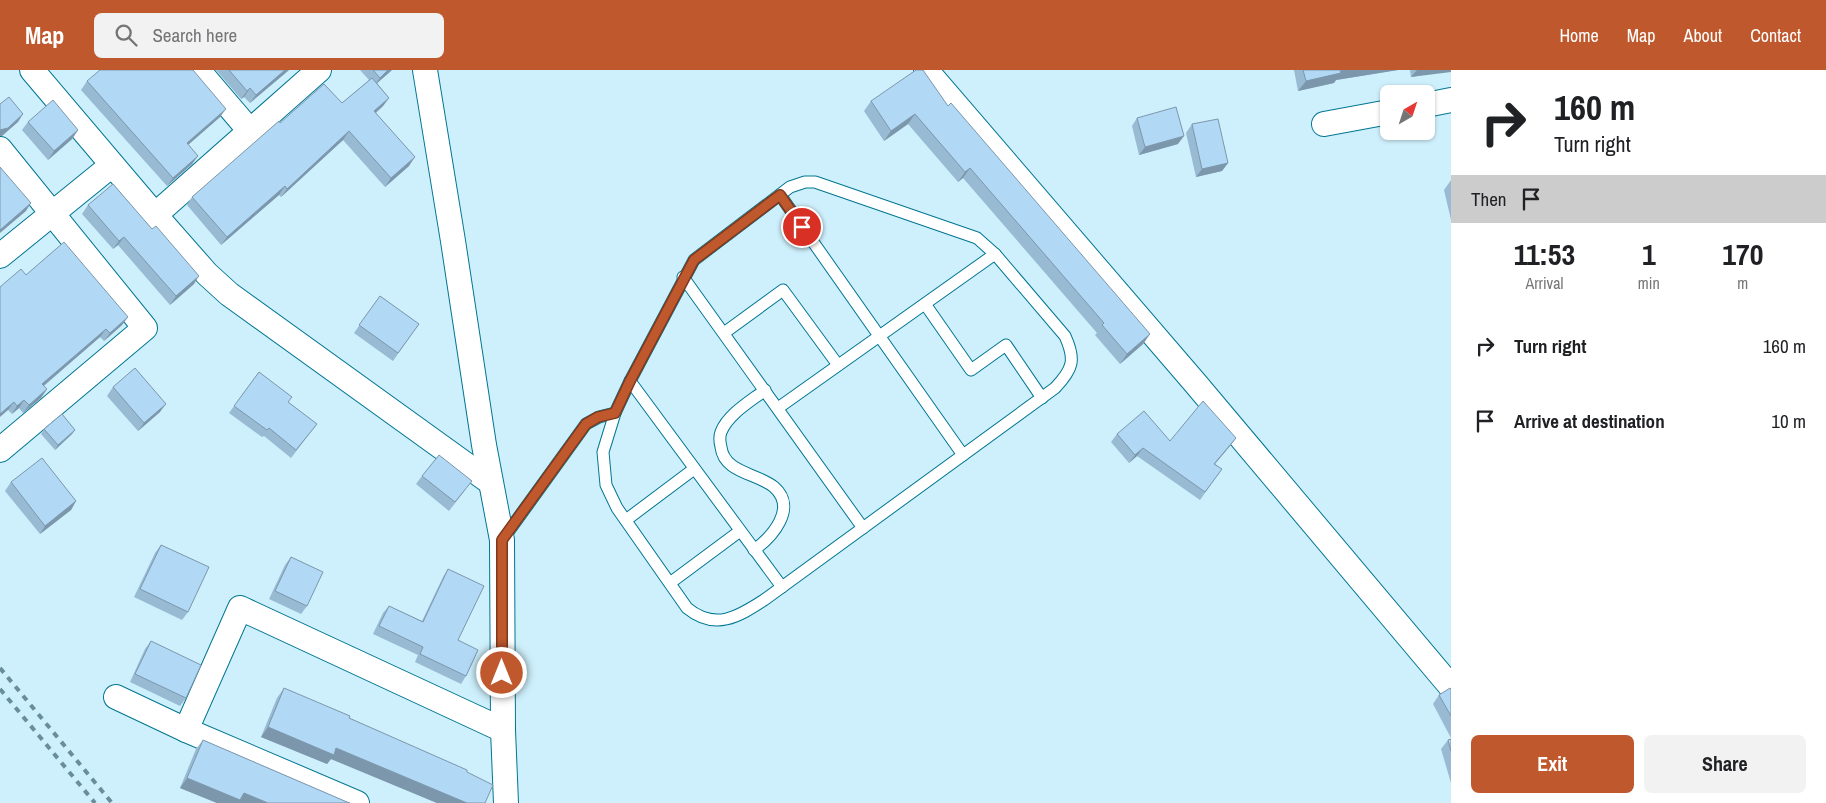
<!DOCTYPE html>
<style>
body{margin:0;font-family:"Archivo Narrow",sans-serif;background:#f2f2f2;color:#202124;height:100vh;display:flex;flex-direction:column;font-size:19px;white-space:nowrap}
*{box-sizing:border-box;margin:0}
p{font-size:16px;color:#757577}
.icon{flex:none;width:28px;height:28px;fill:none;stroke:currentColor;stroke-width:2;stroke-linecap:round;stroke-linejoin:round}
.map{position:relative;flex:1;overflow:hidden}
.side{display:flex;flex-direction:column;background:#fff;width:375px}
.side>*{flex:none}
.hud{background:#fff;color:#202124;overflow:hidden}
.needle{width:32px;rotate:39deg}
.controls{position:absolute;left:1380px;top:15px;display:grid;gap:10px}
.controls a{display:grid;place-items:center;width:55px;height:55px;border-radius:8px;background:#fff;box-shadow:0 1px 4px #0004;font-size:25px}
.pin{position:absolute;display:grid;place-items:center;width:42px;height:42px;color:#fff;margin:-21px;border:2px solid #fff;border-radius:50%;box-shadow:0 1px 5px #0007}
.me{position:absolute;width:55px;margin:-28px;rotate:0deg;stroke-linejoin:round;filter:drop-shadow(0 0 4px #0008)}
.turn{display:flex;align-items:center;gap:18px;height:105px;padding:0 20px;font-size:22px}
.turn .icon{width:65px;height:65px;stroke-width:2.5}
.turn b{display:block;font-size:35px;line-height:42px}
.then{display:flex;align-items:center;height:48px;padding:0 20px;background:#0003;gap:10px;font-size:19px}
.eta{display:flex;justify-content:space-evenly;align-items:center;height:85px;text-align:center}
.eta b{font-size:30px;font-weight:800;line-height:35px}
.button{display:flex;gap:10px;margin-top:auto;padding:10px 20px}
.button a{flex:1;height:58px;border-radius:8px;background:#bf582d;color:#fff;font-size:20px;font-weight:800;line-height:58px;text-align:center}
.button a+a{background:#f2f2f2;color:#202124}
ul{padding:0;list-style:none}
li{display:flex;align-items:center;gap:15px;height:75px;padding:0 20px}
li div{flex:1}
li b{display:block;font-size:19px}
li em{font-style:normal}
header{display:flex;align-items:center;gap:30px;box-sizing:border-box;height:70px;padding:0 25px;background:#bf582d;color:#fff}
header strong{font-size:24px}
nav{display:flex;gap:28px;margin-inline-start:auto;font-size:18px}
.search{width:350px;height:45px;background:#f2f2f2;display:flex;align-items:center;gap:12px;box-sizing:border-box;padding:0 18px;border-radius:8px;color:#757577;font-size:19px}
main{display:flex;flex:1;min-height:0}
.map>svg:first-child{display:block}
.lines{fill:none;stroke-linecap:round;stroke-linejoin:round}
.lane-casing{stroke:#007692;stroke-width:13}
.street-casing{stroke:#007692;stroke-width:26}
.lane{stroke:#fff;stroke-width:11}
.street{stroke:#fff;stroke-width:24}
.rail{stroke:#678e9a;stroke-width:4;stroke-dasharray:6 6;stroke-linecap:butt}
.wall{fill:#98bad3}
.shaded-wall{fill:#7c97ac}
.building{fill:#b1d8f5;stroke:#7c97ac}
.route-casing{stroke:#7c391d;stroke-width:12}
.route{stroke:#bf582d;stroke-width:9}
</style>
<header>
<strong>Map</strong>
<div class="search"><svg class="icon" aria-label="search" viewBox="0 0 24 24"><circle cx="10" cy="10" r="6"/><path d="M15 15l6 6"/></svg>Search here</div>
<nav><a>Home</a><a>Map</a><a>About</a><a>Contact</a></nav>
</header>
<main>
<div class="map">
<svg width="1451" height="733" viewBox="0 0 1451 733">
<rect width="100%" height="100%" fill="#cef0fc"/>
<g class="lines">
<defs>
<g id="lane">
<path d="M805,112H815L977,168L995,184L1065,266C1076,290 1073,299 1055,318L764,530C738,547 715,561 687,538L617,438L606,415L603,382L615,343L630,311L694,190L790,117Z"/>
<polyline points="780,125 963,385"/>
<polyline points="683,207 863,458"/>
<polyline points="925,234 971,300 1006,275 1042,328"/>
<polyline points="724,263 783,220 838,295"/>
<polyline points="630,311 782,517"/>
<polyline points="778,338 995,184"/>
<polyline points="626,450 694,399"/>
<polyline points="503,469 586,354 599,347 615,343"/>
<path d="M754,480C772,467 798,438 774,417C757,403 724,403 721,377C720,373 719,367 721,362C728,344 751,331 765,320"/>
<polyline points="670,513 740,461"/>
</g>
<g id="street">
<polyline points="32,0 155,145 207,204 229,224 490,412"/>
<polyline points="198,0 250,61"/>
<polyline points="425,0 453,171 484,375 502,470 503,660 506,733"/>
<polyline points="926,0 1196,314 1451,617"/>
<polyline points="1426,35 1451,30"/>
<polyline points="1324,54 1389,42"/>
<polyline points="0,79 145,258 0,380"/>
<polyline points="155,145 319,0"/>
<polyline points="0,186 112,95"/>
<polyline points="116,627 186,660 357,733"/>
<polyline points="186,660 240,538 503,660"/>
</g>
</defs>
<!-- lane casing -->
<use href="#lane" class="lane-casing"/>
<!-- street casing -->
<use href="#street" class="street-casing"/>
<!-- lane -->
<use href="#lane" class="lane"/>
<!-- street -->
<use href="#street" class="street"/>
<!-- rail -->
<g class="rail">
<polyline points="0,598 112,733"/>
<polyline points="0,619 95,733"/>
</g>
</g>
<!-- wall -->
<g class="wall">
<polygon points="216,0 289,0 250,33 244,27 241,29"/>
<polygon points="360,0 392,0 377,13 389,28 383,36 376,43 409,96 385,117 343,70 281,127 279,125 221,175 187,135 192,127 280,53 342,33 369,10"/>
<polygon points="1294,0 1398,0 1336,10 1334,13 1298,21"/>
<polygon points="1410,0 1451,0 1411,7"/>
<polygon points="87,11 220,47 188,75 198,86 192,94 167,116 81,20"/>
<polygon points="871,31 948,36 1150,264 1143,274 1120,294 1095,265 1097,263 963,108 958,112 908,54 884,71 864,41"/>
<polygon points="1137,48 1178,74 1139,85 1132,56"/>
<polygon points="28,52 78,60 72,69 48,90 22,60"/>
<polygon points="1192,54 1228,93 1222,101 1196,107 1186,63"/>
<polygon points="1451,110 1451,150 1444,120"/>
<polygon points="88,135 152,159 194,214 170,235 118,175 113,179 82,144"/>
<polygon points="26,205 128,247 122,255 104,271 100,267 44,316 47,319 41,328 23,343 19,338 12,344 8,340"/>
<polygon points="380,226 419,254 393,291 354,263"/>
<polygon points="259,302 288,332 317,354 291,388 264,366 262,367 229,343"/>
<polygon points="113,317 160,342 138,361 107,326"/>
<polygon points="44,359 75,360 72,364 55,380 41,364"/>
<polygon points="1117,364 1170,371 1236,368 1230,376 1215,394 1222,399 1200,430 1137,386 1129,393 1111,372"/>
<polygon points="422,406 466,419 449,441 416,414"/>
<polygon points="11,412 76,431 71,440 40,464 5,421"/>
<polygon points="161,475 188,542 182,550 134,527 155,483"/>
<polygon points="291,487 307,536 301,544 269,529 285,495"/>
<polygon points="448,499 458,570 466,606 461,614 415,592 418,585 373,564 383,543 389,536 422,551 443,507"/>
<polygon points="151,571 186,628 180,636 130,612 145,579"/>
<polygon points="284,618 467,702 485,733 437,733 331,689 327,694 261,667 277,628"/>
<polygon points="1451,619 1451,668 1433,634 1439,625"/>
<polygon points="1451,669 1451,713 1441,679 1448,670"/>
<polygon points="203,670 347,732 350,733 217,733 180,718 196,679"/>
</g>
<!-- shaded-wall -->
<g class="shaded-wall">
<polygon points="285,0 289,0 250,33 256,25"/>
<polygon points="388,0 392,0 374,16 380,8"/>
<polygon points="1344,0 1398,0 1336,10 1334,13 1298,21 1306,11"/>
<polygon points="1417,0 1451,0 1451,2 1411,7"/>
<polygon points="250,18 244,27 241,29 247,21"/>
<polygon points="389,28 383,36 368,49 374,41"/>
<polygon points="226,39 220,47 181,81 187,73"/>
<polygon points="23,44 18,52 2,66 0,66 0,60"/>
<polygon points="915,44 908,54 884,71 891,61"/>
<polygon points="78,60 72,69 48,90 54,81"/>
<polygon points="349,61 343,70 281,127 287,119"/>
<polygon points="1184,66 1178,74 1139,85 1145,77"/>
<polygon points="198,86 192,94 167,116 173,108"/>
<polygon points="415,87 409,96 385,117 391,108"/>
<polygon points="1228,93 1222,101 1196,107 1202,99"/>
<polygon points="970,98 963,108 958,112 965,102"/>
<polygon points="285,116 279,125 221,175 227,167"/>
<polygon points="31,133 26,141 0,163 0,160"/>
<polygon points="124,167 118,175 113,179 119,171"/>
<polygon points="199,206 194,214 170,235 176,226"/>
<polygon points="128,247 122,255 104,271 110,263"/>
<polygon points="106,259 100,267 36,322 42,314"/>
<polygon points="1150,264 1143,274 1120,294 1127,284"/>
<polygon points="47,319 41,328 23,343 29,335"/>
<polygon points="24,330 19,338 12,344 17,336"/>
<polygon points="14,332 8,340 0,347 0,344"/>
<polygon points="166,334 160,342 138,361 144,353"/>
<polygon points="75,360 72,364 55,380 58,375"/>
<polygon points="1236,368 1230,376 1208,402 1214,394"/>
<polygon points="1143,378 1137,386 1129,393 1135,385"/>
<polygon points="76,431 71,440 40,464 45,456"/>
<polygon points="268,657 336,678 467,733 437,733 331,689 327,694 261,667"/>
<polygon points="187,708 244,723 268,733 217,733 180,718"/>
</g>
<!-- building -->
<g class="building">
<polygon points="100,0 193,0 226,39 187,73 198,86 173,108 87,11"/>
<polygon points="229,0 285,0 256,25 250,18 247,21"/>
<polygon points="373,0 388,0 380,8"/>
<polygon points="916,0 923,0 948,36 951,33 1150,264 1127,284 1102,255 1104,253 970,98 965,102 915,44 891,61 871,31"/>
<polygon points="1303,0 1344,0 1340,1 1341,3 1306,11"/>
<polygon points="372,8 389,28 374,41 415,87 391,108 349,61 287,119 285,116 227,167 192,127 279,51 280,53 324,14 342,33"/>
<polygon points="9,27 23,44 8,58 0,60 0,34"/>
<polygon points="53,30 78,60 54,81 28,52"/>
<polygon points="1176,37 1184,66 1145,77 1137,48"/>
<polygon points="1218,49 1228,93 1202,99 1192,54"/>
<polygon points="0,97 31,133 0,160"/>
<polygon points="113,114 152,159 156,156 199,206 176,226 124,167 119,171 88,135"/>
<polygon points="64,172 128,247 110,263 106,259 42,314 47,319 29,335 24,330 17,336 14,332 0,344 0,217 21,199 26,205"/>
<polygon points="380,226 419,254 398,283 359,255"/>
<polygon points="135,298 166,334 144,353 113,317"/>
<polygon points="259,302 292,327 288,332 317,354 296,380 269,358 267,360 234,336"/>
<polygon points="1203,331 1236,368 1214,394 1222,399 1205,422 1143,378 1135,385 1117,364 1144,341 1170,371"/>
<polygon points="62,344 75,360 58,375 44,359"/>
<polygon points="439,385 472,411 455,432 422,406"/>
<polygon points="42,388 76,431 45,456 11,412"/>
<polygon points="161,475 209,497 188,542 140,519"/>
<polygon points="291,487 323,502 307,536 275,521"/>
<polygon points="448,499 484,516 458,570 478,580 466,606 420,584 423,577 379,556 389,536 423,552"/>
<polygon points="151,571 201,595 186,628 135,604"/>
<polygon points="284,618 350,646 349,648 467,700 467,702 493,715 485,733 467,733 336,678 334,685 268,657"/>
<polygon points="1450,618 1451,619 1451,646 1439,625"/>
<polygon points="1451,669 1451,681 1448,670"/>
<polygon points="203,670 347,732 350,733 268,733 244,723 240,730 187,708"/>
</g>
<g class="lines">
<defs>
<polyline id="route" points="502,603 502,470 586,354 598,347 615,343 630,311 694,190 780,125 802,157"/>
</defs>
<!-- route casing -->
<use href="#route" class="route-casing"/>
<!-- route -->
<use href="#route" class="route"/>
</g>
</svg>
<div class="controls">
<a><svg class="needle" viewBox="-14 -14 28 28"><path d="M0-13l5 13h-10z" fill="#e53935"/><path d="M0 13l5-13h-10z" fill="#757577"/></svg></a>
</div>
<div class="pin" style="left:802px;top:157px;background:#d93025"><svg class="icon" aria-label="arrive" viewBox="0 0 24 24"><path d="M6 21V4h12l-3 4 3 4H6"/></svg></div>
<svg class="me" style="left:502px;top:603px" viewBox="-20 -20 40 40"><circle r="17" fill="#bf582d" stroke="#fff" stroke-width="3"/><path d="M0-11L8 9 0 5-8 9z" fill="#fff"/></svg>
</div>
<section class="side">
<div class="hud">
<div class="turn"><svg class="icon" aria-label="right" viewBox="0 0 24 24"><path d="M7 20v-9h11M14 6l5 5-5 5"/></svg><div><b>160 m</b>Turn right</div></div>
<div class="then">Then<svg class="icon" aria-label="arrive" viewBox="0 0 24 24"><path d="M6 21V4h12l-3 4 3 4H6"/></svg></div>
</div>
<div class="eta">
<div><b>11:53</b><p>Arrival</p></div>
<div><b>1</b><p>min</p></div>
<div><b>170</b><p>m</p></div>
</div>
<ul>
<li><svg class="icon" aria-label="right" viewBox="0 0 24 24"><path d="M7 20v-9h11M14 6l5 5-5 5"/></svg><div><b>Turn right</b></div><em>160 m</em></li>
<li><svg class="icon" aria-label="arrive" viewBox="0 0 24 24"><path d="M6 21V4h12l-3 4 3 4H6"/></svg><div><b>Arrive at destination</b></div><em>10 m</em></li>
</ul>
<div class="button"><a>Exit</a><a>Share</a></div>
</section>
</main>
